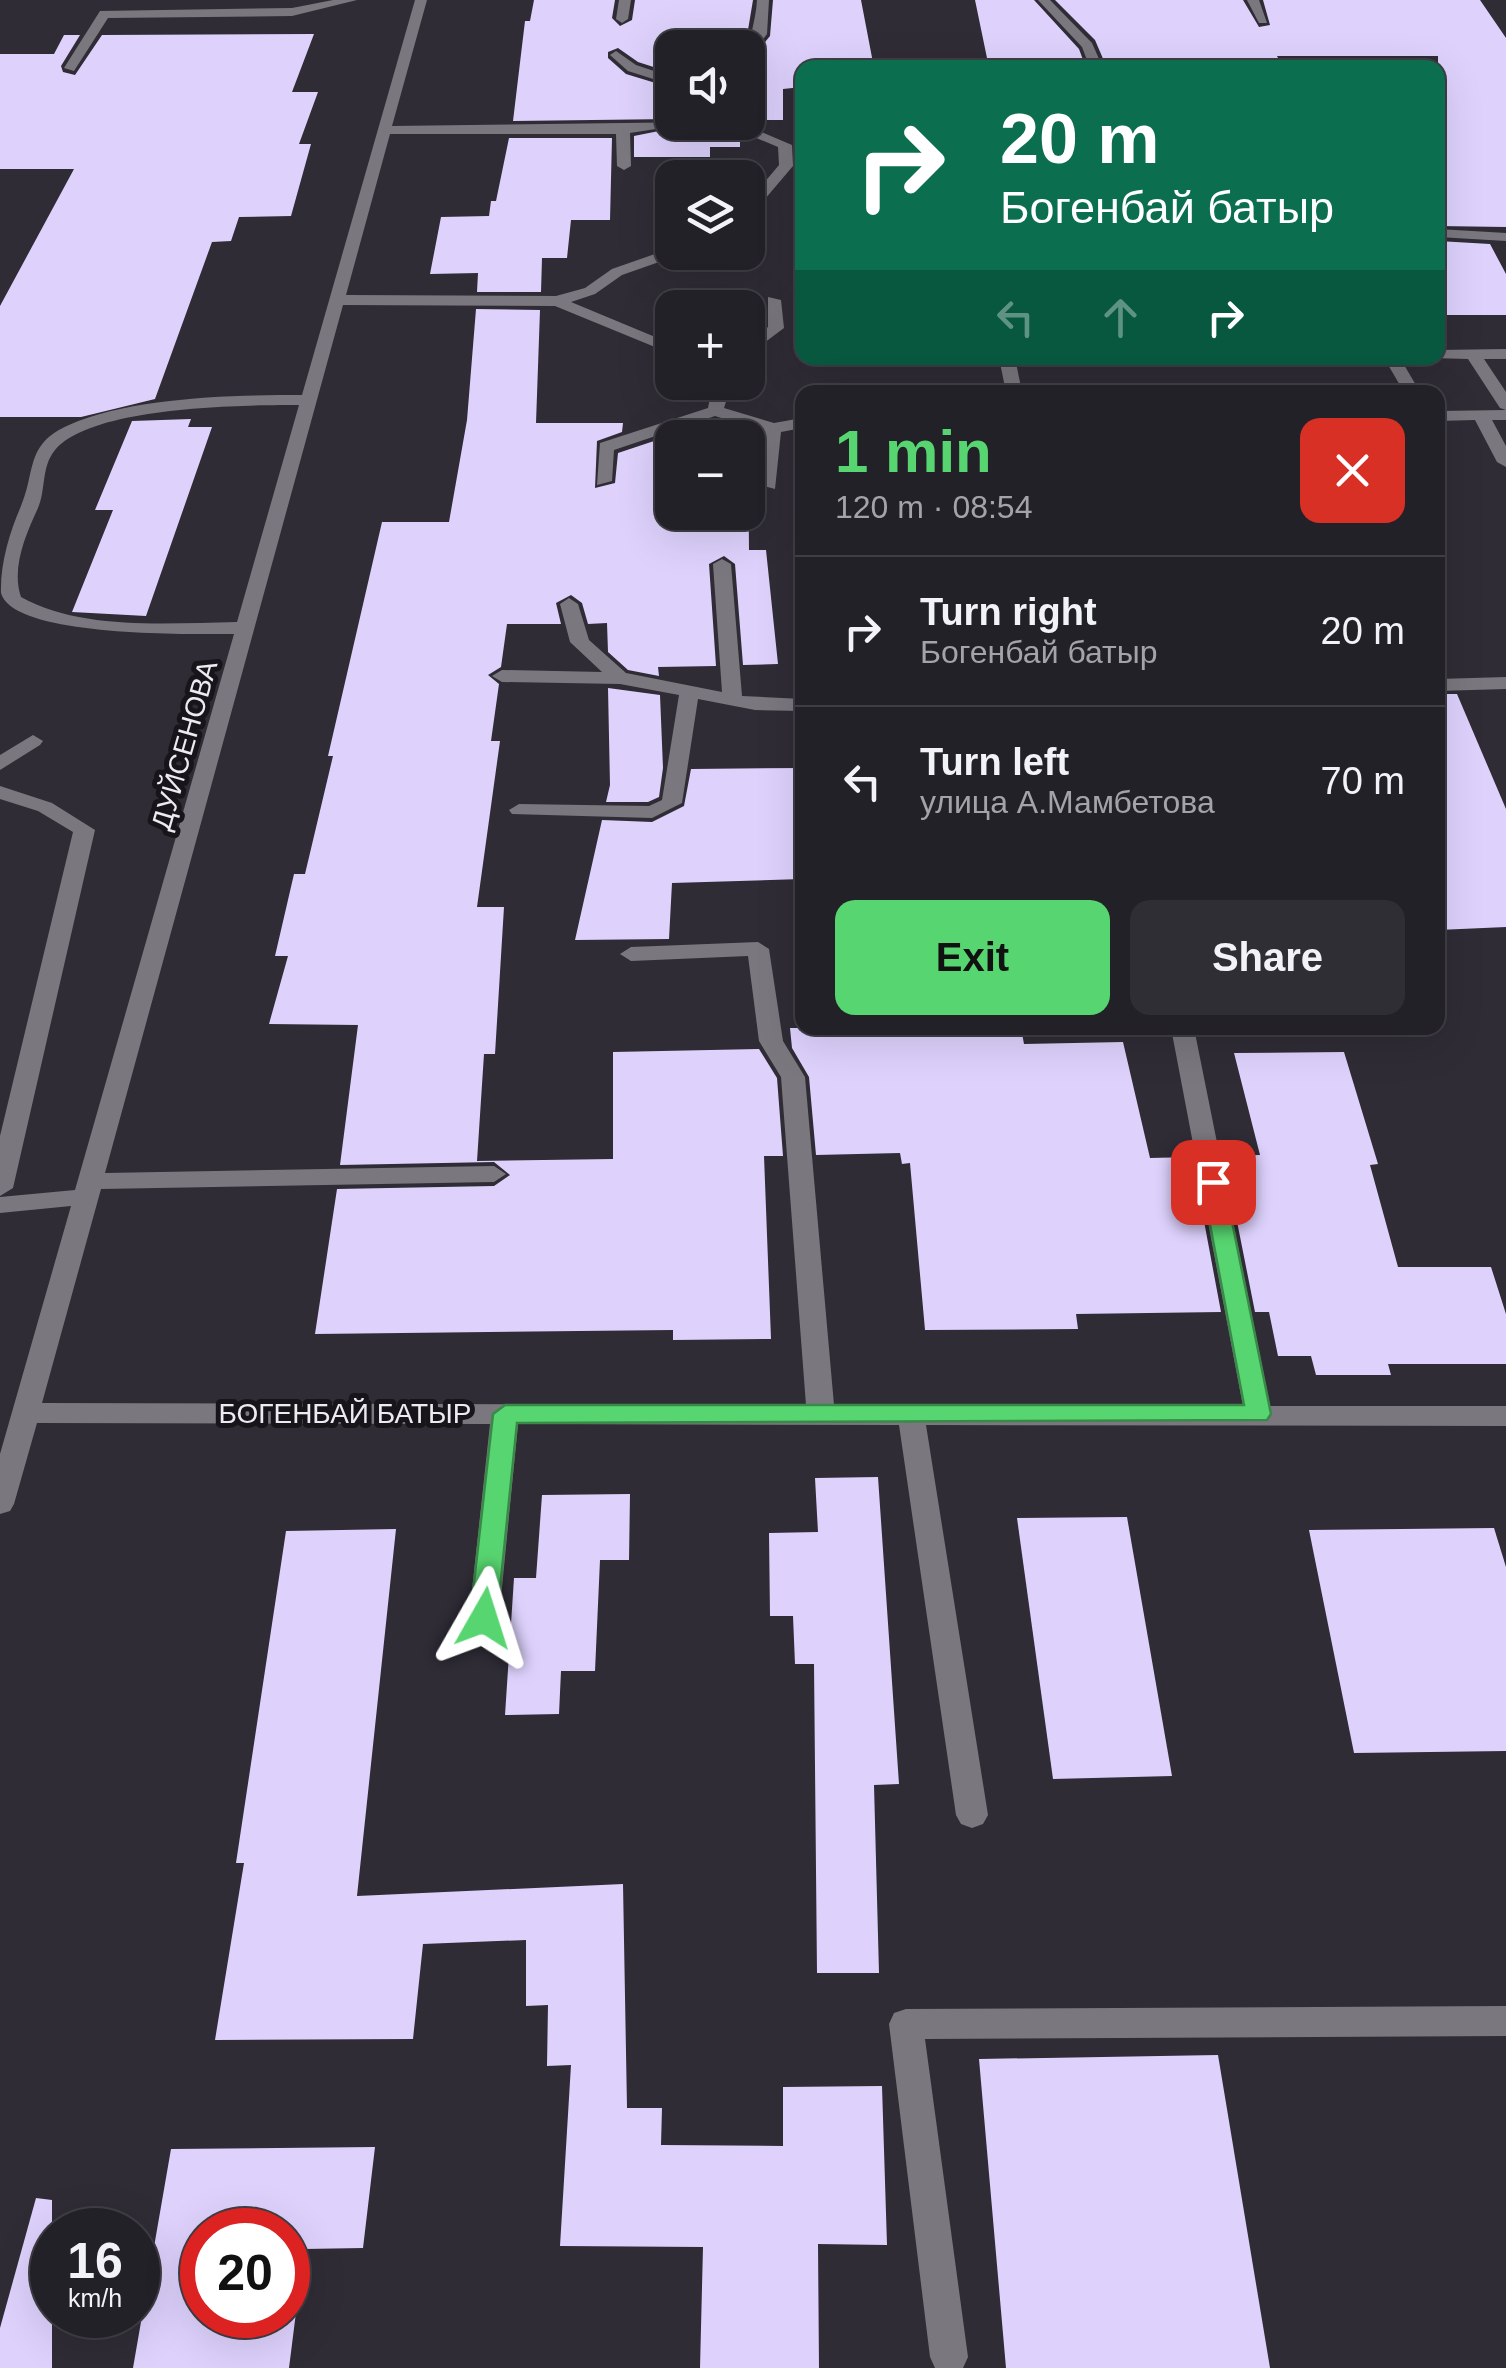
<!DOCTYPE html>
<meta charset="utf-8">
<style>
body{margin:0;font-family:Helvetica,sans-serif;background:#2f2e34;color:#f1f3f6;height:100vh;display:flex;flex-direction:column;font-size:38px;white-space:nowrap}
*{box-sizing:border-box;margin:0}
p{font-size:32px;color:#a3a3a8}
.icon{flex:none;width:55px;height:55px;fill:none;stroke:currentColor;stroke-width:2;stroke-linecap:round;stroke-linejoin:round}
.map{position:relative;flex:1;overflow:hidden}
.panel{position:absolute;left:795px;top:385px;width:650px;height:650px;display:flex;flex-direction:column;background:#232128;border-radius:20px;box-shadow:0 10px 40px #0002,0 0 0 2px #403e45}
.panel>*{flex:none}
.top-card{position:absolute;left:795px;top:60px;width:650px;height:305px;border-radius:20px;box-shadow:0 10px 40px #0002,0 0 0 2px #403e45;background:#0b6e4f;color:#fff;overflow:hidden}
.controls{position:absolute;left:655px;top:30px;display:grid;gap:20px}
.controls a{display:grid;place-items:center;width:110px;height:110px;border-radius:20px;background:#232128;box-shadow:0 10px 40px #0002,0 0 0 2px #403e45;font-size:50px}
.speed{position:absolute;left:30px;top:2208px;display:flex;gap:20px;font-size:50px;font-weight:700;text-align:center}
.speed>*{display:grid;place-content:center;width:130px;height:130px;border-radius:50%;background:#232128;box-shadow:0 10px 40px #0002,0 0 0 2px #403e45;line-height:1}
.speed small{font-size:25px;font-weight:400}
.speed .limit{border:15px solid #d22;background:#fff;color:#111}
.pin{position:absolute;display:grid;place-items:center;width:85px;height:85px;color:#fff;margin:-42px;border-radius:20px;box-shadow:0 5px 15px #0006}
.me{position:absolute;width:110px;margin:-55px;rotate:6deg;stroke-linejoin:round;filter:drop-shadow(0 0 8px #0008)}
.turn{display:flex;align-items:center;gap:35px;height:210px;padding:0 40px;font-size:45px}
.turn .icon{width:130px;height:130px;stroke-width:2.5}
.turn b{display:block;font-size:70px;line-height:85px}
.lanes{display:flex;align-items:center;height:95px;padding:0 40px;background:#0003;justify-content:center;gap:50px;direction:ltr}
.lanes .off{opacity:.35}
.round{display:grid;place-items:center;flex:none;width:105px;height:105px;border-radius:20px;background:#2f2e34}
.headline{display:flex;align-items:center;justify-content:space-between;height:170px;padding:0 40px}
h1{font-size:60px;font-weight:700;line-height:75px;color:#57d570}
.cta{display:flex;gap:20px;margin-top:auto;padding:20px 40px}
.cta a{flex:1;height:115px;border-radius:20px;background:#57d570;color:#111;font-size:40px;font-weight:700;line-height:115px;text-align:center}
.cta a+a{background:#2f2e34;color:#f1f3f6}
ul{padding:0;list-style:none}
li{display:flex;align-items:center;gap:30px;height:150px;padding:0 40px;border-top:2px solid #403e45}
li div{flex:1}
li b{display:block;font-size:38px}
li em{font-style:normal}
.map>svg:first-child{display:block}
.building{fill:#ded2fd;fill-rule:evenodd}
.lines{fill:none;stroke-linecap:round;stroke-linejoin:round}
.minor{fill:#7a787e;fill-rule:evenodd}
.route{fill:#57d570;stroke:#398a49;stroke-width:2.5}
.labels{text-anchor:middle;stroke-width:10;stroke-linejoin:round;paint-order:stroke}
.street-label{font-size:28px;fill:#ecebf1;stroke:#17151a}
</style>
<div class="map">
<svg width="1506" height="2368" viewBox="0 0 1506 2368">
<rect width="100%" height="100%" fill="#2f2c36"/>
<!-- building -->
<g class="building">
<polygon points="534,0 615,0 612,18 620,26 632,20 635,0 753,0 745,48 672,48 672,73 638,62 618,48 608,52 608,58 626,74 672,88 672,119 513,121 525,21 530,21"/>
<polygon points="773,0 861,0 874,68 802,68 802,87 783,89 783,120 748,120 748,63 770,36"/>
<polygon points="975,0 1034,0 1079,49 1086,68 1004,68 1002,58 987,58"/>
<polygon points="1055,0 1243,0 1259,27 1270,25 1263,0 1480,0 1506,38 1506,227 1438,226 1438,56 1277,56 1283,68 1107,68 1095,40"/>
<polygon points="314,34 292,92 318,92 299,144 311,144 291,216 239,217 231,241 212,242 155,399 81,417 0,417 0,306 74,169 0,169 0,54 54,54 64,35 80,35 61,66 63,72 75,75 102,35"/>
<polygon points="704,122 714,122 740,135 740,147 710,147 710,157 634,157 634,136"/>
<polygon points="509,138 612,138 610,220 571,220 567,258 542,258 541,292 477,292 478,273 430,274 441,217 489,216 491,201 496,201"/>
<polygon points="1438,241 1490,244 1506,274 1506,315 1438,315"/>
<polygon points="476,309 540,310 536,423 623,423 622,432 597,441 595,488 615,483 618,453 654,441 672,441 672,512 748,512 748,441 749,550 766,550 778,664 743,665 735,564 724,556 709,564 716,666 658,667 659,676 628,670 608,652 607,623 588,624 582,603 571,595 556,603 561,624 507,624 501,667 488,675 499,684 491,741 500,741 477,907 504,907 495,1054 484,1054 477,1161 613,1159 613,1052 759,1049 777,1078 783,1156 764,1156 771,1339 673,1340 673,1330 315,1334 337,1189 494,1186 510,1175 494,1162 340,1165 358,1025 269,1024 288,956 275,956 294,874 305,874 333,756 328,756 382,522 449,522 467,420"/>
<polygon points="191,419 188,427 212,427 146,616 72,612 113,510 95,510 132,421"/>
<polygon points="608,688 660,695 663,768 659,797 648,802 606,802 610,785"/>
<polygon points="1438,694 1457,694 1506,809 1506,927 1438,930"/>
<polygon points="802,768 802,879 672,883 669,939 575,940 602,820 652,822 684,806 691,769"/>
<polygon points="790,1028 1021,1028 1024,1044 1123,1042 1150,1158 1192,1157 1221,1312 1076,1314 1078,1329 925,1330 910,1163 902,1164 900,1153 816,1155 809,1077 792,1048"/>
<polygon points="1344,1052 1378,1164 1370,1165 1398,1267 1491,1267 1506,1314 1506,1364 1388,1364 1391,1375 1316,1375 1311,1356 1278,1356 1269,1312 1255,1312 1224,1156 1260,1155 1234,1053"/>
<polygon points="878,1477 899,1784 874,1785 879,1973 817,1973 814,1664 795,1664 793,1616 770,1616 769,1533 818,1532 815,1478"/>
<polygon points="630,1494 629,1560 600,1560 595,1671 561,1671 559,1714 505,1715 514,1578 536,1578 542,1495"/>
<polygon points="1127,1517 1172,1776 1053,1779 1017,1518"/>
<polygon points="1494,1528 1506,1567 1506,1751 1354,1753 1309,1530"/>
<polygon points="396,1529 357,1896 623,1884 627,2108 662,2108 661,2145 783,2146 783,2087 882,2086 887,2245 818,2244 819,2368 700,2368 703,2247 560,2246 571,2065 547,2066 548,2005 526,2006 526,1940 423,1944 413,2039 215,2040 244,1863 236,1863 286,1531"/>
<polygon points="1218,2055 1270,2368 1006,2368 979,2059"/>
<path d="M375,2147L363,2248L304,2249L289,2368H133L171,2149ZM202,2230H288V2315H202Z"/>
<polygon points="36,2198 52,2200 52,2368 0,2368 0,2328"/>
</g>
<g class="lines">
<!-- minor -->
<g class="minor">
<polygon points="333,0 357,0 292,16 108,18 74,71 64,68 100,11 292,8"/>
<path d="M415,0H427L392,126L701,122L630,133L631,166L624,170L617,166L616,134H390L346,295L556,296L585,288L612,269L672,248V252H681L679,255L622,275L595,294L571,302L672,344V354L555,306L343,305L105,1173L494,1166L506,1174L494,1182L101,1189L42,1403L806,1405L781,1077L759,1041L748,956L631,961L620,954L631,947L758,942L769,949L783,1041L805,1077L834,1405L1243,1406L1171,1028H1194L1270,1406H1506V1426L926,1425L988,1815L983,1824L972,1828L961,1824L956,1815L899,1425L518,1424L499,1618L495,1626L484,1629L473,1626L469,1618L490,1424L37,1423L14,1504L10,1511L0,1514V1454L71,1206L0,1213V1197L75,1190L234,634C195,634 13,638 1,593C0,564 10,531 21,506C36,471 25,444 69,425C131,397 234,395 302,395ZM299,405L237,622C169,623 82,631 21,597C11,568 26,534 38,508C46,490 41,467 55,450C92,406 243,405 299,405Z"/>
<polygon points="619,0 631,0 628,19 622,23 616,19"/>
<path d="M757,0H769L767,34L748,60C747,44 756,21 757,0Z"/>
<polygon points="1038,0 1050,0 1092,43 1103,68 1090,68 1082,47"/>
<polygon points="1247,0 1259,0 1267,23 1259,23"/>
<polygon points="616,51 636,65 672,77 672,85 628,71 610,55"/>
<polygon points="718,122 738,122 792,145 793,166 753,213 748,214 748,202 779,165 778,147"/>
<polygon points="1438,229 1506,233 1506,241 1438,237"/>
<polygon points="768,297 781,300 784,328 748,355 748,343 768,327"/>
<polygon points="1506,349 1506,359 1484,359 1506,392 1506,410 1500,408 1468,359 1432,358 1438,358 1438,350"/>
<polygon points="999,358 1015,358 1022,392 1006,392"/>
<polygon points="1384,358 1400,358 1420,392 1404,392"/>
<polygon points="713,382 729,382 731,386 724,408 774,423 802,418 802,428 781,432 775,489 760,485 764,431 715,416 614,450 612,481 597,485 600,443 708,408"/>
<polygon points="1506,410 1506,420 1492,420 1506,446 1506,467 1497,462 1475,420 1438,421 1438,411"/>
<polygon points="722,559 731,564 742,696 802,699 802,711 755,710 698,699 682,803 652,818 512,814 509,810 519,804 649,806 662,800 679,695 620,684 502,682 492,676 502,670 602,672 570,642 560,604 569,598 578,604 589,640 626,673 722,692 713,564"/>
<polygon points="1506,677 1506,689 1438,691 1438,679"/>
<polygon points="33,735 43,741 40,745 0,770 0,755"/>
<polygon points="0,786 52,803 95,830 13,1188 0,1196 0,1136 73,832 38,811 0,799"/>
<polygon points="1506,2006 1506,2036 925,2039 968,2357 963,2368 935,2368 930,2357 889,2024 894,2013 906,2009"/>
</g>
</g>
<!-- route -->
<polygon class="route" points="1213,1175 1224,1182 1271,1414 1267,1420 517,1423 497,1618 493,1626 484,1629 474,1626 470,1618 493,1414 505,1405 1244,1405 1202,1182"/>
<g class="labels">
<!-- street labels -->
<g class="street-label">
<text transform="translate(184 745) rotate(-74)" y="10">ДУЙСЕНОВА</text>
<text x="345" y="1423">БОГЕНБАЙ БАТЫР</text>
</g>
</g>
</svg>
<div class="controls">
<a><svg class="icon" aria-label="sound" viewBox="0 0 24 24"><path d="M4 9h4l5-4v14l-5-4H4zM17 9q2 3 0 6"/></svg></a>
<a><svg class="icon" aria-label="layers" viewBox="0 0 24 24"><path d="M12 4l9 5-9 5-9-5zM3 14l9 5 9-5"/></svg></a>
<a>+</a>
<a>−</a>
</div>
<div class="speed"><div>16<small>km/h</small></div><div class="limit">20</div></div>
<div class="pin" style="left:1213px;top:1182px;background:#d93025"><svg class="icon" aria-label="arrive" viewBox="0 0 24 24"><path d="M6 21V4h12l-3 4 3 4H6"/></svg></div>
<svg class="me" style="left:484px;top:1618px" viewBox="-20 -20 40 40"><path d="M0-17L14 15 0 8-14 15z" fill="#57d570" stroke="#fff" stroke-width="4"/></svg>
<div class="top-card">
<div class="turn"><svg class="icon" aria-label="right" viewBox="0 0 24 24"><path d="M7 20v-9h11M14 6l5 5-5 5"/></svg><div><b>20 m</b>Богенбай батыр</div></div>
<div class="lanes"><svg class="icon off" aria-label="left" viewBox="0 0 24 24"><path d="M17 20v-9H6M10 6l-5 5 5 5"/></svg><svg class="icon off" aria-label="ahead" viewBox="0 0 24 24"><path d="M12 20V5M6 11l6-6 6 6"/></svg><svg class="icon" aria-label="right" viewBox="0 0 24 24"><path d="M7 20v-9h11M14 6l5 5-5 5"/></svg></div>
</div>
<section class="panel">
<div class="headline"><div><h1>1 min</h1><p>120 m · 08:54</p></div><a class="round" style="background:#d93025;color:#fff"><svg class="icon" aria-label="close" viewBox="0 0 24 24"><path d="M6 6l12 12M18 6L6 18"/></svg></a></div>
<ul>
<li><svg class="icon" aria-label="right" viewBox="0 0 24 24"><path d="M7 20v-9h11M14 6l5 5-5 5"/></svg><div><b>Turn right</b><p>Богенбай батыр</p></div><em>20 m</em></li>
<li><svg class="icon" aria-label="left" viewBox="0 0 24 24"><path d="M17 20v-9H6M10 6l-5 5 5 5"/></svg><div><b>Turn left</b><p>улица А.Мамбетова</p></div><em>70 m</em></li>
</ul>
<div class="cta"><a>Exit</a><a>Share</a></div>
</section>
</div>
